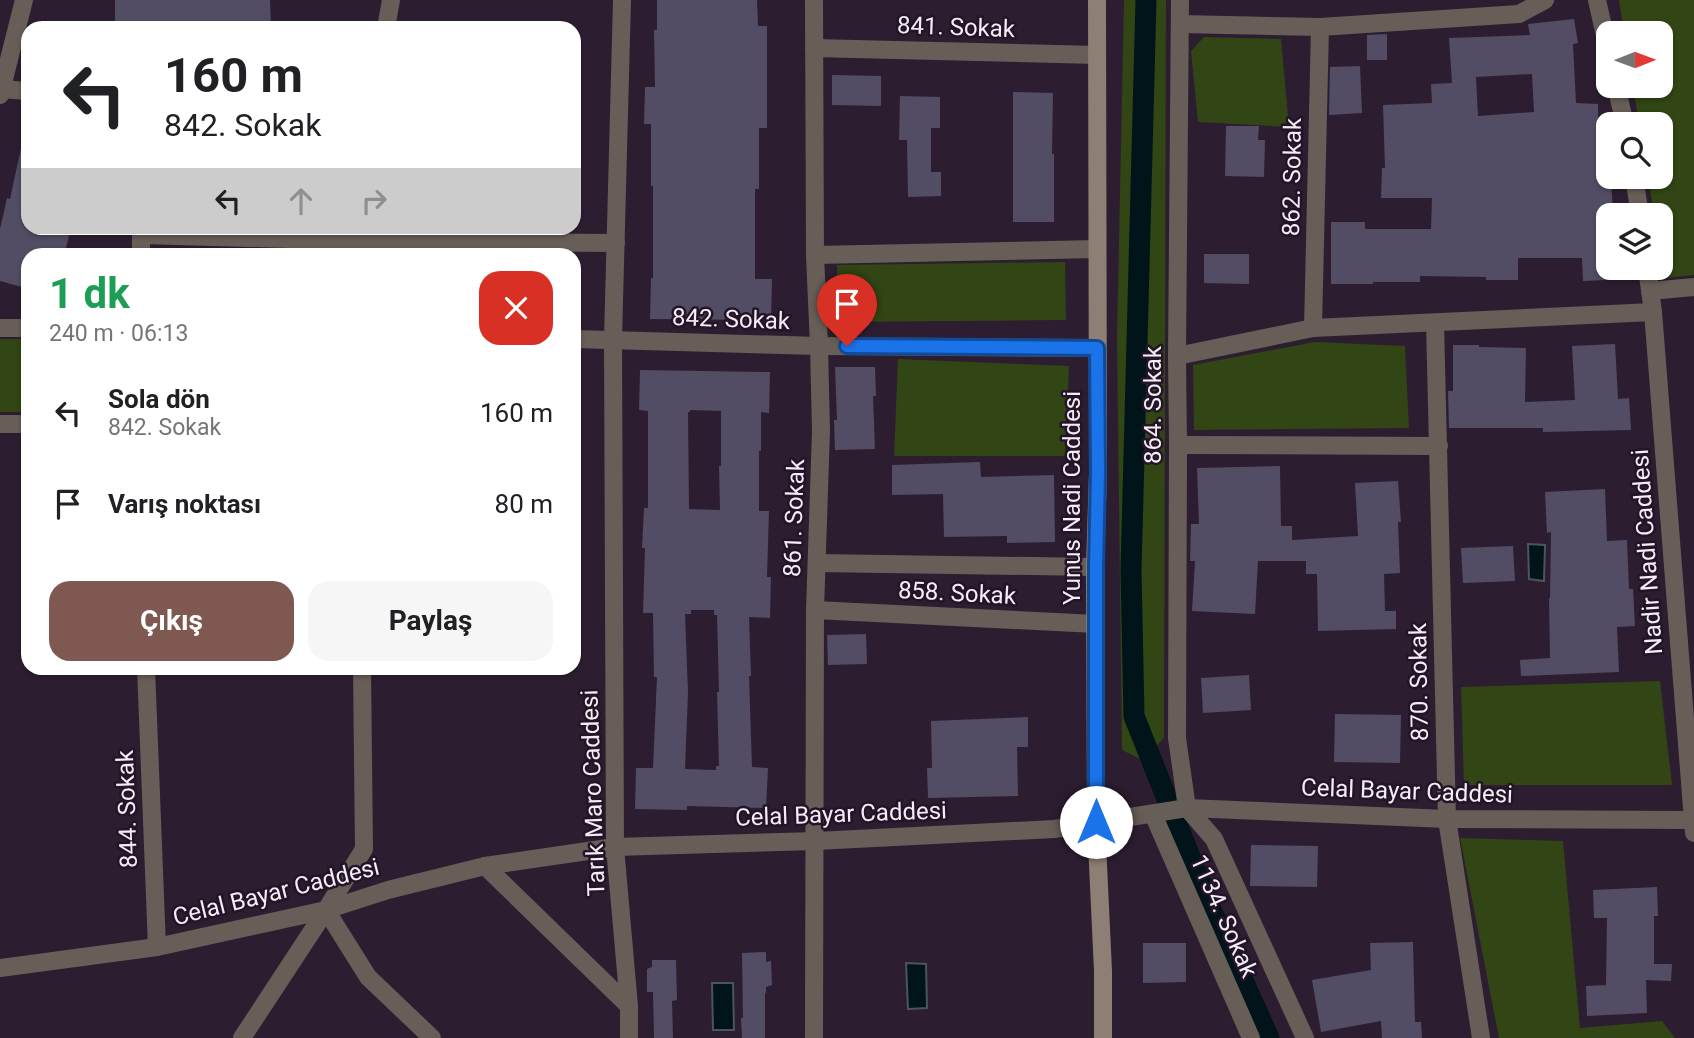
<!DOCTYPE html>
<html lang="tr">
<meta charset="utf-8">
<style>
body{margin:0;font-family:Roboto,sans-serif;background:#f6f6f6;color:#202124;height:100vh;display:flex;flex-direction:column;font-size:26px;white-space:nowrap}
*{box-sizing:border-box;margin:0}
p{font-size:23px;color:#757577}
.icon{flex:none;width:38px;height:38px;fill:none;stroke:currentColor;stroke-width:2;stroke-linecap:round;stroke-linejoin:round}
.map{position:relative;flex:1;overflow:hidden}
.drawer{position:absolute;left:21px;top:248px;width:560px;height:427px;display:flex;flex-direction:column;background:#fff;border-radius:21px;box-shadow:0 2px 5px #0004}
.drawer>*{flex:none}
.top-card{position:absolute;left:21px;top:21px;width:560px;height:214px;border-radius:21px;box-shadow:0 2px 5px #0004;background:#fff;color:#202124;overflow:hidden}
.needle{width:46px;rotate:89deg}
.fabs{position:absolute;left:1596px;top:21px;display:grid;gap:14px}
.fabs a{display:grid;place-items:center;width:77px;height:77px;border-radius:14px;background:#fff;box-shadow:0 2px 5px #0004;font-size:35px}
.pin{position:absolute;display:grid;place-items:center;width:60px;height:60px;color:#fff;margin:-72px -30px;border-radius:50% 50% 50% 0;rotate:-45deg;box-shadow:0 0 7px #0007}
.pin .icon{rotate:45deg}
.me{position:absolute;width:77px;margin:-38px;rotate:0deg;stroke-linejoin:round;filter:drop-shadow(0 0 5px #0008)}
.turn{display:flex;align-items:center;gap:24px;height:147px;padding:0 28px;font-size:32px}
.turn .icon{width:91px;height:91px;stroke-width:2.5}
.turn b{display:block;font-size:49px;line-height:60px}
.lanes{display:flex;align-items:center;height:66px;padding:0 28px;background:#0003;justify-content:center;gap:35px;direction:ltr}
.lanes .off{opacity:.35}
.round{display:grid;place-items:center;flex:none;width:74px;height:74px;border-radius:21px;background:#f6f6f6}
.overview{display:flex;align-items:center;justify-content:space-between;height:119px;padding:0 28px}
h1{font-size:42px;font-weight:700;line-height:52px;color:#1e9e55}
.button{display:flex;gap:14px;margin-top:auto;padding:14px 28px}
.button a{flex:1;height:80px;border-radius:21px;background:#7f5951;color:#fff;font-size:28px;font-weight:700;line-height:80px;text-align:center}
.button a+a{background:#f6f6f6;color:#202124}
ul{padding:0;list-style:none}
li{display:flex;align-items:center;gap:21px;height:91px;padding:0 28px}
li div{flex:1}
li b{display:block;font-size:26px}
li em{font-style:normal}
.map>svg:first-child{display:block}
.green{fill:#324514}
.water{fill:#001419;stroke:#4a555c;stroke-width:2}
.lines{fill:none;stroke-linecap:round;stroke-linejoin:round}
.canal{stroke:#001419;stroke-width:21}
.building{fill:#524d64;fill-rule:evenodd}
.minor{stroke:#675e57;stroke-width:18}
.tertiary{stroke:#675e57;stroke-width:18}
.secondary{stroke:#8d7f73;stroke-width:18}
.route-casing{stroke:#114b97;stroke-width:18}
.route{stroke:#1a73e8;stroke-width:12}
.labels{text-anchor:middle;stroke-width:5;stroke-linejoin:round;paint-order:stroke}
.street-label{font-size:24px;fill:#f5ecf8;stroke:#221526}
</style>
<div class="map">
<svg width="1694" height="1038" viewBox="0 0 1694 1038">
<rect width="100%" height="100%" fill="#2c1e30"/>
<!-- green -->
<g class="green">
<polygon points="1124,0 1166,0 1164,738 1142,760 1122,750 1117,339"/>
<polygon points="1619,0 1694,0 1694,275 1665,278 1661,254 1661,215 1654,215 1648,177 1661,177 1661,124 1639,124 1633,86 1661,86 1661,33 1624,33"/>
<polygon points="1204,37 1281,39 1289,127 1198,122 1191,51"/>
<polygon points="329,249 329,255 170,256 170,251"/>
<polygon points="1065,262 1066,320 838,322 837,265"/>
<rect x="0" y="339" width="28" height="73"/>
<polygon points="1315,342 1405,346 1409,428 1194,430 1193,365"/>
<polygon points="898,359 1069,366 1065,456 894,456"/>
<polygon points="1660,681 1672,785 1464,785 1461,687"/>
<polygon points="1460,838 1563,841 1580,1028 1662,1021 1675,1038 1499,1038"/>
</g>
<!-- water -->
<g class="water">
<polygon points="1528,544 1545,545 1544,581 1529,579"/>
<polygon points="906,963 926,964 927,1008 908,1009"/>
<polygon points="712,983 733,983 734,1030 713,1030"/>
</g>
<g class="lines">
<!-- canal -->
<polyline class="canal" points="1146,0 1131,570 1134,716 1210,907 1269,1038"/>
</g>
<!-- building -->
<g class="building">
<polygon points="115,0 270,0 271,28 115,28"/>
<polygon points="657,0 757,0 758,26 767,26 767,128 759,128 759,189 755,189 755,279 772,279 771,320 650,319 651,278 653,278 653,186 651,186 651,124 644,124 645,87 655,87 654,30 657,30"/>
<path d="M1574,19L1578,43L1573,44L1576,103L1598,104L1599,168L1608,167V177H1611L1613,215H1608V280L1583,281L1582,258H1518V280H1486V277L1420,276V282H1373V284H1331V222H1365V229H1431L1432,198H1381L1382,168H1385L1383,105L1432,103L1431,84L1452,83L1449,38L1530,35L1528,24ZM1532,74L1534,112L1478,116L1476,77Z"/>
<polygon points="1387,34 1387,60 1367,60 1367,35"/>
<polygon points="1360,66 1362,113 1329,115 1330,67"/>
<polygon points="832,75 881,76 881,106 832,105"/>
<polygon points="1013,92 1053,93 1052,154 1054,154 1054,222 1013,222"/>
<polygon points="900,96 940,97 940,128 931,128 931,172 941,172 941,196 908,197 907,140 899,140"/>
<polygon points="1226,126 1259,126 1258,140 1265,140 1264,177 1225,176"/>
<polygon points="21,148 28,148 28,228 71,228 64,256 28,256 28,263 22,287 0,281 0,229 7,198 10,199"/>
<polygon points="1204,254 1249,254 1249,284 1204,283"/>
<polygon points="1615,344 1618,399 1629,398 1631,430 1543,432 1543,428 1449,428 1448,391 1453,391 1453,345 1479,345 1479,347 1526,348 1525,402 1575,400 1572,346"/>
<polygon points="835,367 875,367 876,396 873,396 875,449 835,450 834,420 837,420"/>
<path d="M640,370L770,372L769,413L761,412V451H759V511H769L767,577H771L770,618L749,617L751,676H749L752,767L768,768L766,808L687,806V810L635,809L636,768H653L657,677H654L653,613H643L645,548H642L644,508H648V411L639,410ZM690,410L721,411V466H719L720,510L689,509L688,412H690ZM691,610H714V615H717L719,692H717L719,766H716V770L685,769L688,693L685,614H691Z"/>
<polygon points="980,462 981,477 1054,475 1055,542 1007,543 1007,536 944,537 943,494 892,495 892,465"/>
<polygon points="1280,466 1281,526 1292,526 1292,540 1358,536 1355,483 1398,481 1401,522 1398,522 1400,573 1384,574 1385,611 1396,611 1396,629 1318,631 1317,574 1306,574 1306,561 1258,561 1255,614 1192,611 1195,561 1190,561 1191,524 1199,524 1197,468"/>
<polygon points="1605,489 1607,541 1627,540 1629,589 1633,589 1635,626 1617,627 1619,672 1521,676 1520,660 1550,658 1549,598 1550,598 1551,532 1547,533 1545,492"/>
<polygon points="1513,546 1515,581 1463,583 1461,548"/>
<polygon points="866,634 867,664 828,665 827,635"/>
<polygon points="1249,675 1251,710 1203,713 1201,678"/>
<polygon points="1335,714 1401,715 1400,763 1334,762"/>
<polygon points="1028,717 1028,747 1017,747 1018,796 928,798 927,768 932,768 931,721"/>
<polygon points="1251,845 1318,846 1317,887 1250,886"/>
<polygon points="1657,887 1658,916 1654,916 1654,964 1672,964 1671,981 1646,980 1647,1013 1587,1016 1586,986 1606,985 1607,918 1594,918 1593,890"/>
<polygon points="1413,942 1415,1022 1421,1022 1422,1038 1382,1038 1381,1021 1321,1032 1312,980 1371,970 1370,943"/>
<polygon points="1143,943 1186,943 1186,982 1143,983"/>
<polygon points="766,952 766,962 771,961 772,985 766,987 766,993 765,993 765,1038 742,1038 741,1018 743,1018 742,953"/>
<polygon points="652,960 676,960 677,1000 672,1001 673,1038 654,1038 653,992 647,992 647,969 652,967"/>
</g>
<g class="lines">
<!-- minor -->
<g class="minor">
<polyline points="622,0 613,339 615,847 629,1006 629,1038"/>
<polyline points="814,0 815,255 819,346 821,431 815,610 814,1038"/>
<polyline points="1180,0 1177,356 1178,445 1177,738 1187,808 1214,839 1305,1038"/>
<polyline points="1597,0 1608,49"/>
<polyline points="1181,24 1320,27 1519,14 1545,0"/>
<polyline points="386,28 391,0"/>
<polyline points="814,48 1097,55"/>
<polyline points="1616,86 1625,124"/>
<polyline points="1,89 28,91"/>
<polyline points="0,95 24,0"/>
<polyline points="1634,177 1640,215"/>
<polyline points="141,235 362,241 616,243"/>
<polyline points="815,255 1097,249"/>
<polyline points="141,256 141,228"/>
<polyline points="361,256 362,228"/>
<polyline points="1647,268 1653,312 1694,833"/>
<polyline points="1650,291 1694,287"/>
<polyline points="1435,323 1447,819 1481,1038"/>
<polyline points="0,328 28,328"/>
<polyline points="1313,328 1320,27"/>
<polyline points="574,339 819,346 1097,348"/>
<polyline points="1177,356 1313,328 1653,312"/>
<polyline points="0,424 28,424"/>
<polyline points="1178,445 1439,446"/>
<polyline points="817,563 1095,567"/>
<polyline points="815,610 1096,624"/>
<polyline points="146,668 157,947"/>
<polyline points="1153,814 1251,1038"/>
<polyline points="485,866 629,1006"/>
<polyline points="326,910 368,977 432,1038"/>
<polyline points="242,1038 326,910 364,849 362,668"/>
</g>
<!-- tertiary -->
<polyline class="tertiary" points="0,968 157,947 326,910 388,890 485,866 615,847 816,841 1054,829 1187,808 1447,819 1694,820"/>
<!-- secondary -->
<polyline class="secondary" points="1097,0 1098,472 1095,567 1096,822 1103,971 1103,1038"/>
</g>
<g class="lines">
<defs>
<polyline id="route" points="847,346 1097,348 1098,472 1096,567 1096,822"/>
</defs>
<!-- route casing -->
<use href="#route" class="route-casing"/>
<!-- route -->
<use href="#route" class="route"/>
</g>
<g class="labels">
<!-- street labels -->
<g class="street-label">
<text transform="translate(956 27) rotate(2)" y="8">841. Sokak</text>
<text transform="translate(1292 177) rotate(-89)" y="8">862. Sokak</text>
<text transform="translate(731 319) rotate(2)" y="8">842. Sokak</text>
<text transform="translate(1153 405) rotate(-90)" y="8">864. Sokak</text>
<text transform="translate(1072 498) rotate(-90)" y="8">Yunus Nadi Caddesi</text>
<text transform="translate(794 518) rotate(-88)" y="8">861. Sokak</text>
<text transform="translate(1647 552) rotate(-94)" y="8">Nadir Nadi Caddesi</text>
<text transform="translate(957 593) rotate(3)" y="8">858. Sokak</text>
<text transform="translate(1419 682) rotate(-91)" y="8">870. Sokak</text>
<text transform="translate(1407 791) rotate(2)" y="8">Celal Bayar Caddesi</text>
<text transform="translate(593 793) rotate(-92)" y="8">Tarık Maro Caddesi</text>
<text transform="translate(127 809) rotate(-92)" y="8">844. Sokak</text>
<text transform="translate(841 814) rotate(-2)" y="8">Celal Bayar Caddesi</text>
<text transform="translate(276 892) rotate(-14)" y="8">Celal Bayar Caddesi</text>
<text transform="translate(1224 916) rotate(66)" y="8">1134. Sokak</text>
</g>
</g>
</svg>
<div class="fabs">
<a><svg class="needle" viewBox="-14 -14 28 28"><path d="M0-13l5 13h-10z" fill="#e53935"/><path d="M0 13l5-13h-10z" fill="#757577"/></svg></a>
<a><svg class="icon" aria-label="search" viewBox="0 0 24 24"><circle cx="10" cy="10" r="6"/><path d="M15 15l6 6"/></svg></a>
<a><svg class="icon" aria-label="layers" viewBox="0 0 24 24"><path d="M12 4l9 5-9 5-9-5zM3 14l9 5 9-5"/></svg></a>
</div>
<div class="pin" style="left:847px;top:346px;background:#d93025"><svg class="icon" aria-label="arrive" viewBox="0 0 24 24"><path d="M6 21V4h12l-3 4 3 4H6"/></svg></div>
<svg class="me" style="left:1096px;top:822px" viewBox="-20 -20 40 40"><circle r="19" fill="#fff"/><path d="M0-13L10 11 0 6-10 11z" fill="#1a73e8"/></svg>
<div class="top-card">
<div class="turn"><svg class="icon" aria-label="left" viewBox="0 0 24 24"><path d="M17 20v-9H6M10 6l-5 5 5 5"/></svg><div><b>160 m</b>842. Sokak</div></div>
<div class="lanes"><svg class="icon" aria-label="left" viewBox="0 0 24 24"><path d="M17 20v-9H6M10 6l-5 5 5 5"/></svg><svg class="icon off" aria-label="ahead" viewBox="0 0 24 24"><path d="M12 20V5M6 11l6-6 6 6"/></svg><svg class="icon off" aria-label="right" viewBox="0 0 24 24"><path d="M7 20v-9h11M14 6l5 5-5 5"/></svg></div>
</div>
<section class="drawer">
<div class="overview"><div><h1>1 dk</h1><p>240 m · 06:13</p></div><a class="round" style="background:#d93025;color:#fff"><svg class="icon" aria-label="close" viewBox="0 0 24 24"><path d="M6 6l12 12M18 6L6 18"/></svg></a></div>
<ul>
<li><svg class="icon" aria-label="left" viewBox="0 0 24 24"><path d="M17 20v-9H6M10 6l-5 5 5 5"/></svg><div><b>Sola dön</b><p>842. Sokak</p></div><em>160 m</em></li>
<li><svg class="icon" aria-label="arrive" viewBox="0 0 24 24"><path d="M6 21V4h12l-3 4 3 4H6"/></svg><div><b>Varış noktası</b></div><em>80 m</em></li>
</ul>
<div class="button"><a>Çıkış</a><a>Paylaş</a></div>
</section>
</div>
